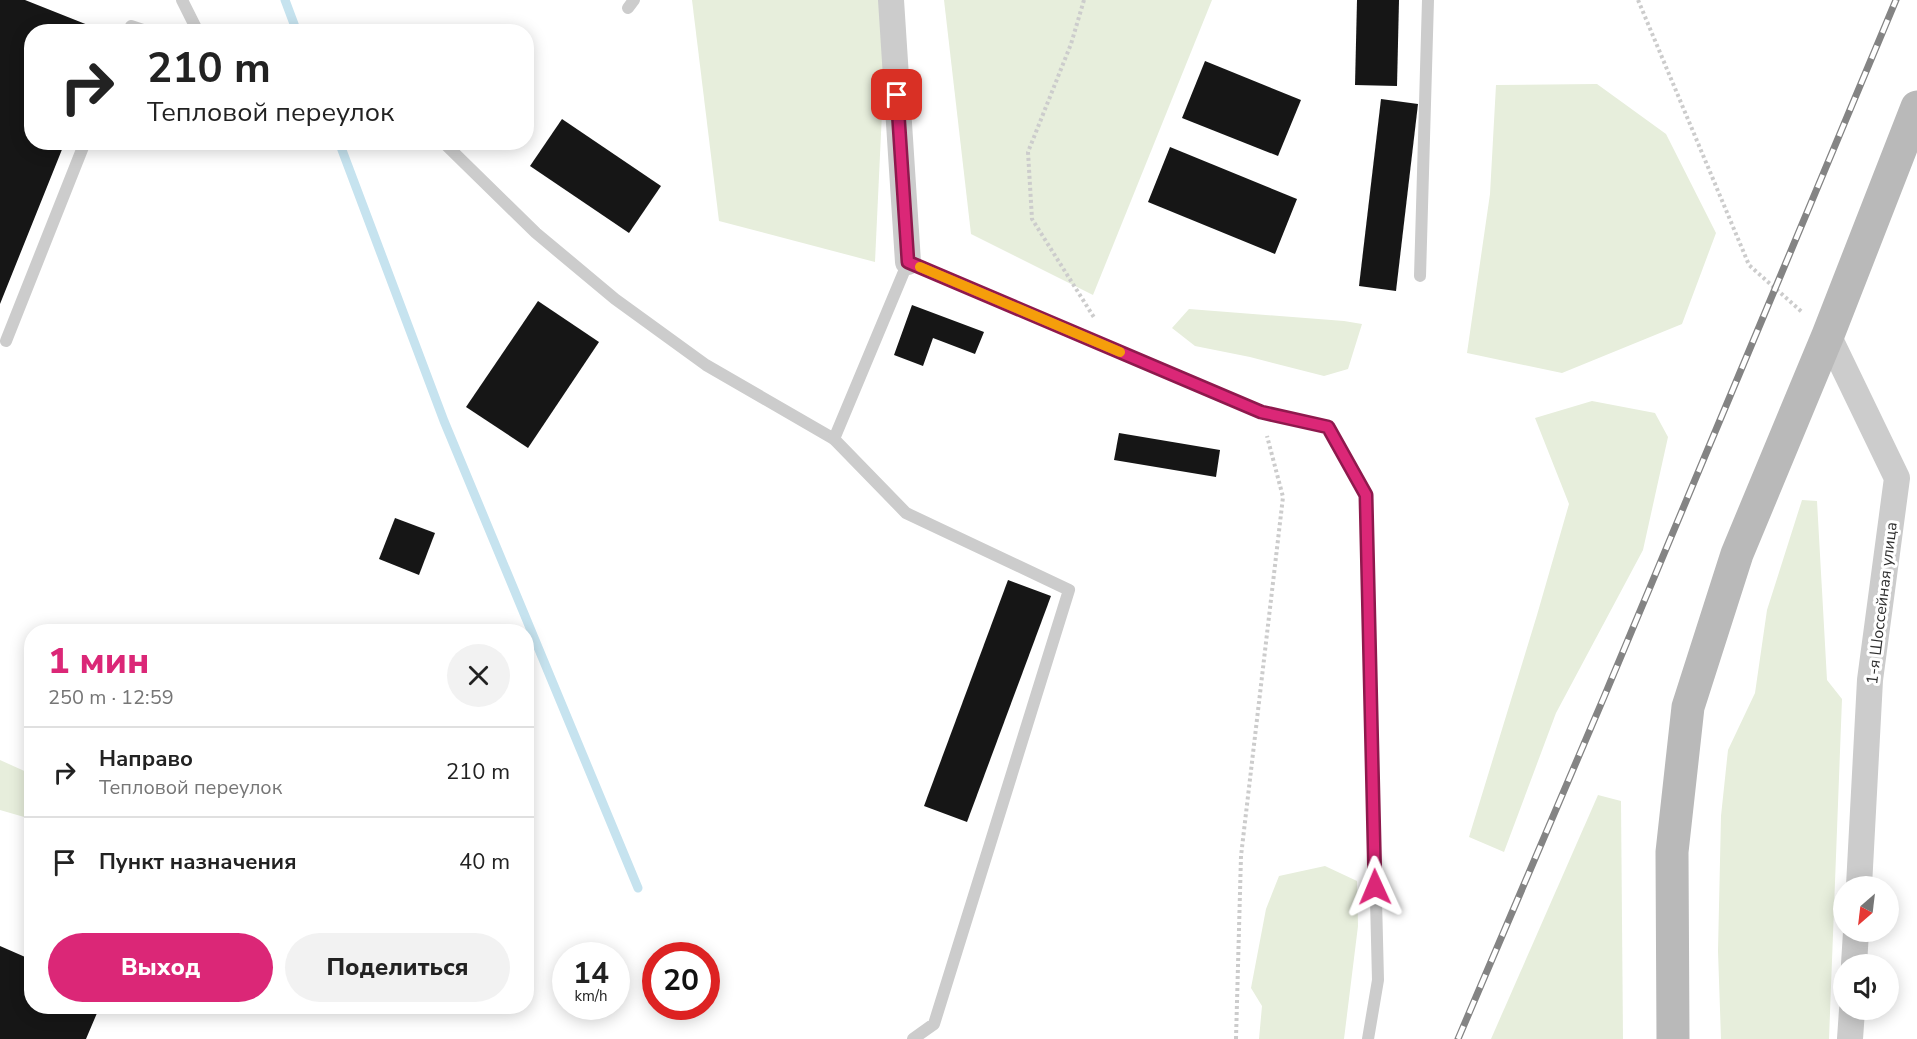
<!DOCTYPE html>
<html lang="ru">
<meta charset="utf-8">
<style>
body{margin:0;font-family:"Nunito Sans",sans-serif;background:#f2f2f2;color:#222;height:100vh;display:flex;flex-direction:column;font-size:22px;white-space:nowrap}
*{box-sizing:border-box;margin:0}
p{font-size:20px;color:#767676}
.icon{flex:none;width:33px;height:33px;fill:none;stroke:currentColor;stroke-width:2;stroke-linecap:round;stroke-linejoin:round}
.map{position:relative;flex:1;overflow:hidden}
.details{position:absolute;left:24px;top:624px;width:510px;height:390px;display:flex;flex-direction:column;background:#fff;border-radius:24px;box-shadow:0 3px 15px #0003}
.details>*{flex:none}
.guide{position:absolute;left:24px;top:24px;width:510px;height:126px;border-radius:24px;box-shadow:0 3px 15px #0003;background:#fff;color:#222;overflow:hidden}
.needle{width:39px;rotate:208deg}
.tools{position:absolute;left:1833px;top:876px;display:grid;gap:12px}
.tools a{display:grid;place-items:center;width:66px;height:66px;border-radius:50%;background:#fff;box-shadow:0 3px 15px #0003;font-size:30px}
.speed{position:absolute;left:552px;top:942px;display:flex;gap:12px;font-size:30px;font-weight:700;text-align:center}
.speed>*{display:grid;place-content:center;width:78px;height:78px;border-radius:50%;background:#fff;box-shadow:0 3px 15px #0003;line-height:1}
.speed small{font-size:15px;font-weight:400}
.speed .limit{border:9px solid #d22;background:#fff;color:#111}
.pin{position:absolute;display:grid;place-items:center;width:51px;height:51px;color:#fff;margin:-26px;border-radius:12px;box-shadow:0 3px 9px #0006}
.me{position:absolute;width:66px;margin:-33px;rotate:359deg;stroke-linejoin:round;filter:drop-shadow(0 0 4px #0008)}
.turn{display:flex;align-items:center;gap:21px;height:126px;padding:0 24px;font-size:27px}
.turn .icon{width:78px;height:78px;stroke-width:2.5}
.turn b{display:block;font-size:42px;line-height:51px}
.round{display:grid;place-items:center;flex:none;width:63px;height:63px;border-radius:32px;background:#f2f2f2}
.overview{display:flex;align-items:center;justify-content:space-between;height:102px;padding:0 24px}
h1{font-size:36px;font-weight:800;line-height:45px;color:#db2777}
.action{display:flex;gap:12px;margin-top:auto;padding:12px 24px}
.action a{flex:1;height:69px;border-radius:36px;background:#db2777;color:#fff;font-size:24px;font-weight:800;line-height:69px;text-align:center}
.action a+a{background:#f2f2f2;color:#222}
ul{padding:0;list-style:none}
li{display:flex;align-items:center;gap:18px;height:90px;padding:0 24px;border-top:2px solid #e0e0e0}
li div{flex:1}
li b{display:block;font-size:22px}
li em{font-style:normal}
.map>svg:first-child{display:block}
.green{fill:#e7eedc}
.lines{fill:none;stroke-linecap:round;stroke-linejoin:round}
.stream{stroke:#c6e3ef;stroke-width:9}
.building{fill:#161616}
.path{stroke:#ccc;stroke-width:4;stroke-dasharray:3 3;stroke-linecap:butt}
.lane{stroke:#ccc;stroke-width:12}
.street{stroke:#ccc;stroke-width:26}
.secondary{stroke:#b9b9b9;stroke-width:33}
.rail-casing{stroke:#848484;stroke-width:7}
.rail{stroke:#fff;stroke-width:4.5;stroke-dasharray:14;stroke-linecap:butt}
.route-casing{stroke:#8e194d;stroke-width:15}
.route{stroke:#db2777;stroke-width:10}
.slow{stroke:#f59e0b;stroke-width:10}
.labels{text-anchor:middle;stroke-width:6;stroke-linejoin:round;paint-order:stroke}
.street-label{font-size:16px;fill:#2f2f2f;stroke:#fff}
</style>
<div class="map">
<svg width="1917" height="1039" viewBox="0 0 1917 1039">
<rect width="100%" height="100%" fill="#fff"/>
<!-- green -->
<g class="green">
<polygon points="692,0 879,0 885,48 875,262 719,221"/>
<polygon points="944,0 1212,0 1093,295 971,234"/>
<polygon points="1597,84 1666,134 1716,233 1682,324 1562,373 1467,353 1490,194 1496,85"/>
<polygon points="1189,309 1344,321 1362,324 1348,369 1324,376 1250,357 1195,346 1172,328"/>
<polygon points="1592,401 1655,413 1668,437 1643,550 1556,713 1504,852 1469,837 1537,615 1569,504 1535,418"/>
<polygon points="1802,500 1817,501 1827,680 1842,699 1829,1039 1721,1039 1718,951 1721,816 1728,750 1755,693 1767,610"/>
<polygon points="0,760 31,774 31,819 0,810"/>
<polygon points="1598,795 1621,801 1623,1039 1491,1039"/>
<polygon points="1325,866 1357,881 1358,926 1344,1039 1259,1039 1262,1006 1251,988 1266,909 1279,876"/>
</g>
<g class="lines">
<!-- stream -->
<g class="stream">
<polyline points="285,0 297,32"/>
<polyline points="339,142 444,421 638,888"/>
</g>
</g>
<!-- building -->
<g class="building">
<polygon points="0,0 25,0 103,31 32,32 32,142 65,142 0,304"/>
<polygon points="1357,0 1399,0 1397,86 1355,85"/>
<polygon points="1205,61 1301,100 1278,156 1182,118"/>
<polygon points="1381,99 1418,104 1396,291 1359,286"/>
<polygon points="562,119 661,186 629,233 530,166"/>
<polygon points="1170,147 1297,199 1275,254 1148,202"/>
<polygon points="538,301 599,342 528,448 466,407"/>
<polygon points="912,305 984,332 975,354 933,338 923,366 894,355"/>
<polygon points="1119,433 1220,450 1216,477 1114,460"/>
<polygon points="395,518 435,533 419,575 379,559"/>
<polygon points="1008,580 1051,596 967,822 924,806"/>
<polygon points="526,882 534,885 527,906 526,906"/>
<polygon points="0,946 32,960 32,1006 100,1006 86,1039 0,1039"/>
</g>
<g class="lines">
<!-- path -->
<g class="path">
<polyline points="1084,0 1071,44 1028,152 1032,219 1095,319"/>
<polyline points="1638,0 1749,265 1803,313"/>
<polyline points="1236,1039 1241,856 1283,497 1267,436"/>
</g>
<!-- lane -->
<g class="lane">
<polyline points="182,0 198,32"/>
<polyline points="628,8 634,0"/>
<polyline points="129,32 131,26 149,32"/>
<polyline points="443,142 536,233 615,299 706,365 834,439"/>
<polyline points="1420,276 1428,0"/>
<polyline points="6,341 85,142"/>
<polyline points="913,1039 934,1024 1069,590 906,513 834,439 908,262 1261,412 1328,427 1366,495 1378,980 1368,1039"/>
</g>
<!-- street -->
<g class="street">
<polyline points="891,0 908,262"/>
<polyline points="1828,335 1897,478 1870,680 1859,886"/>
<polyline points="1854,964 1856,932"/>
<polyline points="1850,1039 1852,1010"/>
</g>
<!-- secondary -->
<polyline class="secondary" points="1673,1039 1672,852 1688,707 1737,554 1828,335 1917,107"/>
<defs>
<polyline id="rail" points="1458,1039 1604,697 1896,0"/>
</defs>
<!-- rail casing -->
<use href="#rail" class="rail-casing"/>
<!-- rail -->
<use href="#rail" class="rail"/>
</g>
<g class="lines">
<defs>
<polyline id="route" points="897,95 908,262 1261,412 1328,427 1366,495 1375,887"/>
</defs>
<!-- route casing -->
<use href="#route" class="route-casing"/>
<!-- route -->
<use href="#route" class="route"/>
<!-- slow -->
<polyline class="slow" points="920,267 1120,352"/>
</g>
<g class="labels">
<!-- street labels -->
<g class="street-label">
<text transform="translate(1881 603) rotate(-83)" y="6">1-я Шоссейная улица</text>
</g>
</g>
</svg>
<div class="tools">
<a><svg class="needle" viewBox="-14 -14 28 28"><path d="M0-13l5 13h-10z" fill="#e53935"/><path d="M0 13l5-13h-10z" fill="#767676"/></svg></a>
<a><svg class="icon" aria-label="sound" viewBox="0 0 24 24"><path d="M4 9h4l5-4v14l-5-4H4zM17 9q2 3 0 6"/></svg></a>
</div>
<div class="speed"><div>14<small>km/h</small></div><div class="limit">20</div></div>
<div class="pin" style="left:897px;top:95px;background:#d93025"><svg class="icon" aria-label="arrive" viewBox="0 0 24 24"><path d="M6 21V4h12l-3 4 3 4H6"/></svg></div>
<svg class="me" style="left:1375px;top:887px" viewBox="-20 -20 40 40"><path d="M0-17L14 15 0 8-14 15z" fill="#db2777" stroke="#fff" stroke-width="4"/></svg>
<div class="guide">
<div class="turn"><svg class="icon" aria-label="right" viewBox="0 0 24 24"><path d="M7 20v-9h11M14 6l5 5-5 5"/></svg><div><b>210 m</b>Тепловой переулок</div></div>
</div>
<section class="details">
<div class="overview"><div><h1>1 мин</h1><p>250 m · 12:59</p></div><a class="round"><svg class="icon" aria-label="close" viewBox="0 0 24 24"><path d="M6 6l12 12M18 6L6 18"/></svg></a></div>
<ul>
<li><svg class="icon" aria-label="right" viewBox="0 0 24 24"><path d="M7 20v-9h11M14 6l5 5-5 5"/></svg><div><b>Направо</b><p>Тепловой переулок</p></div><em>210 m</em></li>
<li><svg class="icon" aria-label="arrive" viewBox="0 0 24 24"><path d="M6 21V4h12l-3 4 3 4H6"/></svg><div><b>Пункт назначения</b></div><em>40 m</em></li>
</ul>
<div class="action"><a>Выход</a><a>Поделиться</a></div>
</section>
</div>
